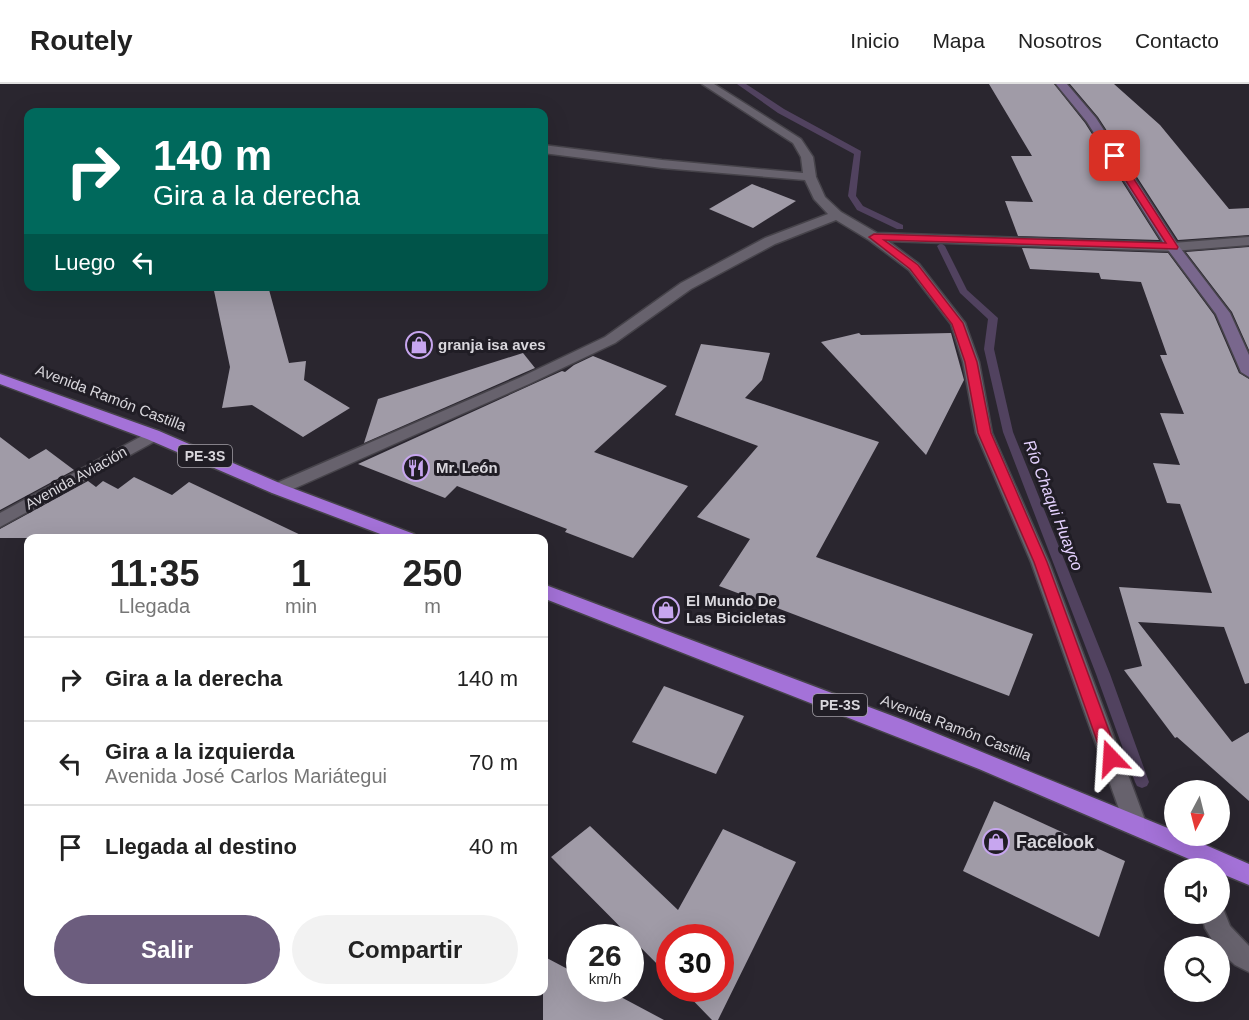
<!DOCTYPE html>
<html lang="es">
<meta charset="utf-8">
<style>
body{margin:0;font-family:Helvetica,sans-serif;background:#f2f2f2;color:#222;height:100vh;display:flex;flex-direction:column;font-size:22px;white-space:nowrap}
*{box-sizing:border-box;margin:0}
p{font-size:20px;color:#767676}
.icon{flex:none;width:33px;height:33px;fill:none;stroke:currentColor;stroke-width:2;stroke-linecap:round;stroke-linejoin:round}
.map{position:relative;flex:1;overflow:hidden}
.sheet{position:absolute;left:24px;top:450px;width:524px;height:462px;display:flex;flex-direction:column;background:#fff;border-radius:12px;box-shadow:0 6px 24px #0002}
.sheet>*{flex:none}
.banner{position:absolute;left:24px;top:24px;width:524px;height:183px;border-radius:12px;box-shadow:0 6px 24px #0002;background:#00695c;color:#fff;overflow:hidden}
.needle{width:39px;rotate:187deg}
.buttons{position:absolute;left:1164px;top:696px;display:grid;gap:12px}
.buttons a{display:grid;place-items:center;width:66px;height:66px;border-radius:50%;background:#fff;box-shadow:0 6px 24px #0002;font-size:30px}
.speed{position:absolute;left:566px;top:840px;display:flex;gap:12px;font-size:30px;font-weight:700;text-align:center}
.speed>*{display:grid;place-content:center;width:78px;height:78px;border-radius:50%;background:#fff;box-shadow:0 6px 24px #0002;line-height:1}
.speed small{font-size:15px;font-weight:400}
.speed .limit{border:9px solid #d22;background:#fff;color:#111}
.pin{position:absolute;display:grid;place-items:center;width:51px;height:51px;color:#fff;margin:-26px;border-radius:12px;box-shadow:0 3px 9px #0006}
.me{position:absolute;width:66px;margin:-33px;rotate:340deg;stroke-linejoin:round;filter:drop-shadow(0 0 4px #0008)}
.turn{display:flex;align-items:center;gap:21px;height:126px;padding:0 30px;font-size:27px}
.turn .icon{width:78px;height:78px;stroke-width:2.5}
.turn b{display:block;font-size:42px;line-height:51px}
.then{display:flex;align-items:center;height:57px;padding:0 30px;background:#0003;gap:12px;font-size:22px}
.eta{display:flex;justify-content:space-evenly;align-items:center;height:102px;text-align:center}
.eta b{font-size:36px;font-weight:800;line-height:42px}
.action{display:flex;gap:12px;margin-top:auto;padding:12px 30px}
.action a{flex:1;height:69px;border-radius:36px;background:#6c5d7e;color:#fff;font-size:24px;font-weight:800;line-height:69px;text-align:center}
.action a+a{background:#f2f2f2;color:#222}
ul{padding:0;list-style:none}
li{display:flex;align-items:center;gap:18px;height:84px;padding:0 30px;border-top:2px solid #e0e0e0}
li div{flex:1}
li b{display:block;font-size:22px}
li em{font-style:normal}
header{display:flex;align-items:center;gap:36px;box-sizing:border-box;height:84px;padding:0 30px;background:#fff;border-bottom:2px solid #e0e0e0}
header strong{font-size:28px}
nav{display:flex;gap:33px;margin-inline-start:auto;font-size:21px}
.map>svg:first-child{display:block}
.lines{fill:none;stroke-linecap:round;stroke-linejoin:round}
.stream{fill:#51425f;fill-rule:evenodd}
.building{fill:#a09ba7}
.lane-casing{stroke:#46434a;stroke-width:3}
.street-casing{stroke:#46434a;stroke-width:3}
.secondary-casing{stroke:#46434a;stroke-width:3}
.highway-casing{stroke:#46434a;stroke-width:3}
.lane{fill:#67626d;fill-rule:evenodd}
.street{fill:#67626d;fill-rule:evenodd}
.secondary{fill:#79678d;fill-rule:evenodd}
.highway{fill:#a472d8;fill-rule:evenodd}
.route{fill:#e11d48;stroke:#92132f;stroke-width:1.5}
.labels{text-anchor:middle;stroke-width:6;stroke-linejoin:round;paint-order:stroke}
.shield{fill:#201d25;stroke:#a29fa6;stroke-width:1.5}
.shield-label{font-size:14px;font-weight:bold;fill:#d9d7dd}
.poi-label{font-size:15px;font-weight:bold;fill:#d9d7dd;stroke:#201d25;text-anchor:start}
.street-label{font-size:15px;fill:#d9d7dd;stroke:#201d25}
.water-label{font-size:16px;font-style:italic;fill:#e5d2ff;stroke:#201d25}
.near-poi-label{font-size:18px;font-weight:bold;fill:#d9d7dd;stroke:#201d25;text-anchor:start}
</style>
<header>
<strong>Routely</strong>
<nav><a>Inicio</a><a>Mapa</a><a>Nosotros</a><a>Contacto</a></nav>
</header>
<div class="map">
<svg width="1249" height="936" viewBox="0 0 1249 936">
<rect width="100%" height="100%" fill="#2a262f"/>
<g class="lines">
<!-- stream -->
<g class="stream">
<polygon points="737,0 746,0 784,25 861,67 856,112 863,122 903,141 903,145 897,145 857,126 848,112 854,70 778,29"/>
<polygon points="941,159 945,162 967,206 998,234 994,265 1013,348 1110,590 1149,698 1147,702 1142,704 1137,702 1135,698 1096,590 1003,348 984,265 988,235 960,209 937,162"/>
</g>
</g>
<!-- building -->
<g class="building">
<polygon points="989,0 1054,0 1085,39 1159,156 1018,152 1005,117 1033,118 1011,72 1032,72"/>
<polygon points="1070,0 1114,0 1160,41 1229,125 1249,124 1249,151 1178,156 1098,33"/>
<polygon points="752,100 796,117 753,144 709,125"/>
<polygon points="1249,163 1249,266 1232,228 1186,168"/>
<polygon points="1022,164 1168,169 1214,231 1239,289 1249,295 1249,599 1245,600 1224,543 1138,538 1232,658 1249,648 1249,717 1177,653 1175,654 1124,586 1142,582 1119,503 1212,509 1180,420 1167,419 1153,379 1180,381 1160,329 1184,330 1160,271 1167,271 1141,198 1101,195 1099,189 1030,185"/>
<polygon points="213,202 268,202 289,279 306,277 304,296 350,324 303,353 252,321 222,324 230,283"/>
<polygon points="859,249 861,251 951,249 964,296 926,371 821,258"/>
<polygon points="701,260 770,269 762,296 745,314 879,358 816,473 1033,550 1009,612 719,502 750,455 697,433 758,362 675,331"/>
<polygon points="523,269 535,284 364,359 378,315"/>
<polygon points="593,272 667,302 594,368 688,402 633,474 565,448 567,445 457,402 445,414 358,380 562,287 565,288 574,281"/>
<polygon points="0,353 29,375 46,365 74,386 0,426"/>
<polygon points="134,393 172,411 189,398 307,454 0,454 0,445 88,397 96,403 103,397 118,405"/>
<polygon points="664,602 744,632 716,690 632,658"/>
<polygon points="994,717 1125,777 1099,853 963,787"/>
<polygon points="590,742 678,826 723,745 796,778 718,936 712,936 681,904 720,904 720,854 669,854 669,892 551,773"/>
<polygon points="543,872 579,891 579,904 604,904 664,936 543,936"/>
</g>
<g class="lines">
<defs>
<polygon id="lane" points="1220,821 1222,822 1230,842 1249,862 1249,888 1235,881 1220,867 1220,862 1216,862 1205,844 1202,830 1220,830"/>
<g id="street">
<polygon points="702,0 714,0 801,55 813,73 816,93 825,113 841,128 877,149 1173,159 1249,153 1249,161 1173,167 888,157 919,180 965,239 979,278 992,349 1049,478 1146,739 1143,746 1135,749 1127,746 1124,739 1031,478 976,349 963,278 951,240 909,186 869,156 836,136 775,160 691,205 615,259 529,300 284,409 272,409 269,405 272,401 519,294 605,253 681,199 765,154 828,130 814,115 805,96 662,84 543,69 543,61 662,76 803,89 801,73 793,59"/>
<polygon points="153,346 159,347 161,351 159,355 0,443 0,429"/>
</g>
<polygon id="secondary" points="1056,0 1067,0 1096,34 1178,161 1230,229 1249,271 1249,293 1241,288 1216,230 1166,163 1087,38"/>
<g id="highway">
<polygon points="0,290 159,347 284,401 414,450 417,454 391,454 272,409 147,355 0,300"/>
<polygon points="543,500 906,637 1170,745 1174,747 1174,752 1185,752 1249,780 1249,801 1220,789 1220,784 1210,784 979,685 543,514"/>
</g>
</defs>
<!-- lane casing -->
<use href="#lane" class="lane-casing"/>
<!-- street casing -->
<use href="#street" class="street-casing"/>
<!-- secondary casing -->
<use href="#secondary" class="secondary-casing"/>
<!-- highway casing -->
<use href="#highway" class="highway-casing"/>
<!-- lane -->
<use href="#lane" class="lane"/>
<!-- street -->
<use href="#street" class="street"/>
<!-- secondary -->
<use href="#secondary" class="secondary"/>
<!-- highway -->
<use href="#highway" class="highway"/>
</g>
<!-- route -->
<polygon class="route" points="1115,69 1119,72 1178,163 1177,165 884,156 918,181 963,239 977,278 991,349 1047,478 1119,674 1117,679 1111,681 1106,679 1103,674 1034,478 978,349 965,278 952,240 910,185 869,153 874,150 1166,159 1110,72"/>
<!-- icons -->
<defs>
<symbol id="shop-ring" viewBox="-11 -11 22 22"><circle r="9.5" fill="#201d25" stroke="#c7a6ef" stroke-width="1.5"/><path d="M-5-2.5h2.3a2.7 3.5 0 0 1 5.4 0H5L5.5 6h-11ZM-1.5-2.5h3a1.5 2.3 0 0 0-3 0Z" fill="#c7a6ef"/></symbol>
<symbol id="restaurant-ring" viewBox="-11 -11 22 22"><circle r="9.5" fill="#201d25" stroke="#c7a6ef" stroke-width="1.5"/><path d="M-5-6h1v4h1v-4h1v4h1v-4h1v5L-1.5 .5V6h-2V.5L-5-1ZM5-6V6H3V1.5H1.5Q1.5-4 5-6Z" fill="#c7a6ef"/></symbol>
</defs>
<g fill-rule="evenodd">
<use href="#shop-ring" x="404" y="246" width="30" height="30"/>
<use href="#restaurant-ring" x="401" y="369" width="30" height="30"/>
<use href="#shop-ring" x="651" y="511" width="30" height="30"/>
<use href="#shop-ring" x="981" y="743" width="30" height="30"/>
</g>
<g class="labels">
<!-- shield labels -->
<g class="shield">
<rect x="178" y="361" width="54" height="22" rx="4.5"/>
<rect x="813" y="610" width="54" height="22" rx="4.5"/>
</g>
<g class="shield-label">
<text x="205" y="377">PE-3S</text>
<text x="840" y="626">PE-3S</text>
</g>
<!-- poi labels -->
<g class="poi-label">
<text x="438" y="266">granja isa aves</text>
<text x="436" y="389">Mr. León</text>
<text x="686" y="522">El Mundo De<tspan x="686" dy="17">Las Bicicletas</tspan></text>
</g>
<!-- street labels -->
<g class="street-label">
<text transform="translate(111 314) rotate(21)" y="5">Avenida Ramón Castilla</text>
<text transform="translate(76 394) rotate(-29)" y="5">Avenida Aviación</text>
<text transform="translate(956 644) rotate(21)" y="5">Avenida Ramón Castilla</text>
</g>
<!-- water labels -->
<g class="water-label">
<text transform="translate(1054 421) rotate(69)" y="6">Río Chaqui Huayco</text>
</g>
<!-- near-poi labels -->
<g class="near-poi-label">
<text x="1016" y="764">Facelook</text>
</g>
</g>
</svg>
<div class="buttons">
<a><svg class="needle" viewBox="-14 -14 28 28"><path d="M0-13l5 13h-10z" fill="#e53935"/><path d="M0 13l5-13h-10z" fill="#767676"/></svg></a>
<a><svg class="icon" aria-label="sound" viewBox="0 0 24 24"><path d="M4 9h4l5-4v14l-5-4H4zM17 9q2 3 0 6"/></svg></a>
<a><svg class="icon" aria-label="search" viewBox="0 0 24 24"><circle cx="10" cy="10" r="6"/><path d="M15 15l6 6"/></svg></a>
</div>
<div class="speed"><div>26<small>km/h</small></div><div class="limit">30</div></div>
<div class="pin" style="left:1115px;top:72px;background:#d93025"><svg class="icon" aria-label="arrive" viewBox="0 0 24 24"><path d="M6 21V4h12l-3 4 3 4H6"/></svg></div>
<svg class="me" style="left:1111px;top:674px" viewBox="-20 -20 40 40"><path d="M0-17L14 15 0 8-14 15z" fill="#e11d48" stroke="#fff" stroke-width="4"/></svg>
<div class="banner">
<div class="turn"><svg class="icon" aria-label="right" viewBox="0 0 24 24"><path d="M7 20v-9h11M14 6l5 5-5 5"/></svg><div><b>140 m</b>Gira a la derecha</div></div>
<div class="then">Luego<svg class="icon" aria-label="left" viewBox="0 0 24 24"><path d="M17 20v-9H6M10 6l-5 5 5 5"/></svg></div>
</div>
<section class="sheet">
<div class="eta">
<div><b>11:35</b><p>Llegada</p></div>
<div><b>1</b><p>min</p></div>
<div><b>250</b><p>m</p></div>
</div>
<ul>
<li><svg class="icon" aria-label="right" viewBox="0 0 24 24"><path d="M7 20v-9h11M14 6l5 5-5 5"/></svg><div><b>Gira a la derecha</b></div><em>140 m</em></li>
<li><svg class="icon" aria-label="left" viewBox="0 0 24 24"><path d="M17 20v-9H6M10 6l-5 5 5 5"/></svg><div><b>Gira a la izquierda</b><p>Avenida José Carlos Mariátegui</p></div><em>70 m</em></li>
<li><svg class="icon" aria-label="arrive" viewBox="0 0 24 24"><path d="M6 21V4h12l-3 4 3 4H6"/></svg><div><b>Llegada al destino</b></div><em>40 m</em></li>
</ul>
<div class="action"><a>Salir</a><a>Compartir</a></div>
</section>
</div>
